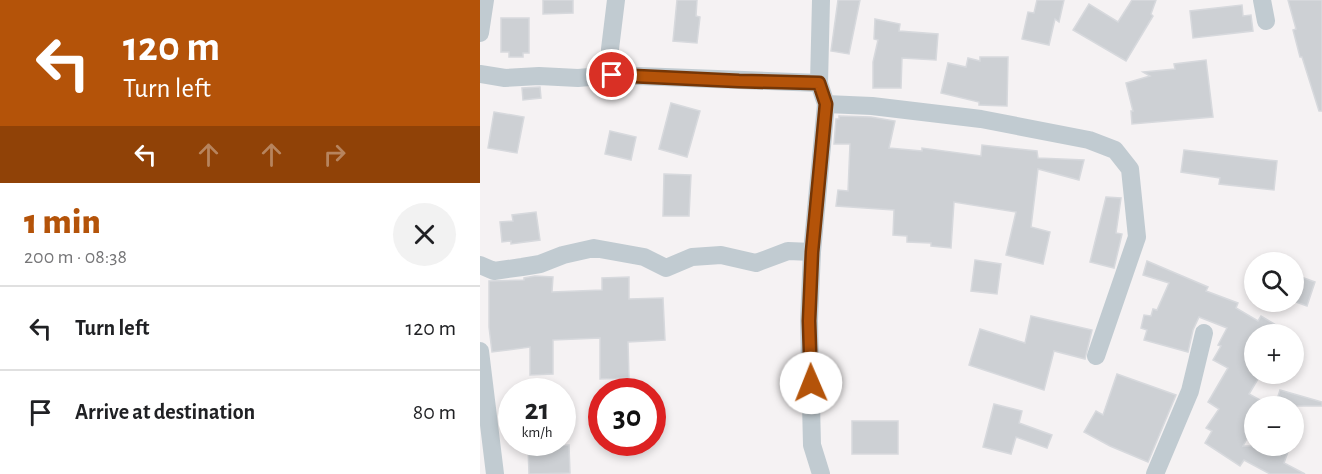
<!DOCTYPE html>
<meta charset="utf-8">
<style>
body{margin:0;font-family:"Alegreya Sans",sans-serif;background:#f2f2f2;color:#202124;height:100vh;display:flex;flex-direction:column;font-size:22px;white-space:nowrap}
*{box-sizing:border-box;margin:0}
p{font-size:20px;color:#757577}
.icon{flex:none;width:33px;height:33px;fill:none;stroke:currentColor;stroke-width:2;stroke-linecap:round;stroke-linejoin:round}
.map{position:relative;flex:1;overflow:hidden}
.panel{display:flex;flex-direction:column;background:#fff;width:480px}
.panel>*{flex:none}
.top-card{background:#b45309;color:#fff;overflow:hidden}
.controls{position:absolute;left:764px;top:252px;display:grid;gap:12px}
.controls a{display:grid;place-items:center;width:60px;height:60px;border-radius:50%;background:#fff;box-shadow:0 3px 9px #0003;font-size:30px}
.speed{position:absolute;left:18px;top:378px;display:flex;gap:12px;font-size:30px;font-weight:700;text-align:center}
.speed>*{display:grid;place-content:center;width:78px;height:78px;border-radius:50%;background:#fff;box-shadow:0 3px 9px #0003;line-height:1}
.speed small{font-size:15px;font-weight:400}
.speed .limit{border:9px solid #d22;background:#fff;color:#111}
.pin{position:absolute;display:grid;place-items:center;width:51px;height:51px;color:#fff;margin:-26px;border:3px solid #fff;border-radius:50%;box-shadow:0 2px 6px #0007}
.me{position:absolute;width:66px;margin:-33px;rotate:359deg;stroke-linejoin:round;filter:drop-shadow(0 0 4px #0008)}
.turn{display:flex;align-items:center;gap:21px;height:126px;padding:0 24px;font-size:27px}
.turn .icon{width:78px;height:78px;stroke-width:2.5}
.turn b{display:block;font-size:42px;line-height:51px}
.lanes{display:flex;align-items:center;height:57px;padding:0 24px;background:#0003;justify-content:center;gap:30px;direction:ltr}
.lanes .off{opacity:.35}
.round{display:grid;place-items:center;flex:none;width:63px;height:63px;border-radius:32px;background:#f2f2f2}
.overview{display:flex;align-items:center;justify-content:space-between;height:102px;padding:0 24px}
h1{font-size:36px;font-weight:800;line-height:45px;color:#b45309}
ul{padding:0;list-style:none}
li{display:flex;align-items:center;gap:18px;height:84px;padding:0 24px;border-top:2px solid #e0e0e0}
li div{flex:1}
li b{display:block;font-size:22px}
li em{font-style:normal}
main{display:flex;flex:1;min-height:0}
.map>svg:first-child{display:block}
.building{fill:#cdd0d4;stroke:#d7d9dd;stroke-width:1.5}
.lines{fill:none;stroke-linecap:round;stroke-linejoin:round}
.street{stroke:#c1cbd1;stroke-width:18}
.route-casing{stroke:#753606;stroke-width:15}
.route{stroke:#b45309;stroke-width:10}
</style>
<main>
<section class="panel">
<div class="top-card">
<div class="turn"><svg class="icon" aria-label="left" viewBox="0 0 24 24"><path d="M17 20v-9H6M10 6l-5 5 5 5"/></svg><div><b>120 m</b>Turn left</div></div>
<div class="lanes"><svg class="icon" aria-label="left" viewBox="0 0 24 24"><path d="M17 20v-9H6M10 6l-5 5 5 5"/></svg><svg class="icon off" aria-label="ahead" viewBox="0 0 24 24"><path d="M12 20V5M6 11l6-6 6 6"/></svg><svg class="icon off" aria-label="ahead" viewBox="0 0 24 24"><path d="M12 20V5M6 11l6-6 6 6"/></svg><svg class="icon off" aria-label="right" viewBox="0 0 24 24"><path d="M7 20v-9h11M14 6l5 5-5 5"/></svg></div>
</div>
<div class="overview"><div><h1>1 min</h1><p>200 m · 08:38</p></div><a class="round"><svg class="icon" aria-label="close" viewBox="0 0 24 24"><path d="M6 6l12 12M18 6L6 18"/></svg></a></div>
<ul>
<li><svg class="icon" aria-label="left" viewBox="0 0 24 24"><path d="M17 20v-9H6M10 6l-5 5 5 5"/></svg><div><b>Turn left</b></div><em>120 m</em></li>
<li><svg class="icon" aria-label="arrive" viewBox="0 0 24 24"><path d="M6 21V4h12l-3 4 3 4H6"/></svg><div><b>Arrive at destination</b></div><em>80 m</em></li>
</ul>
</section>
<div class="map">
<svg width="842" height="474" viewBox="0 0 842 474">
<rect width="100%" height="100%" fill="#f5f2f3"/>
<!-- building -->
<g class="building">
<polygon points="63,0 93,0 93,13 63,14"/>
<polygon points="197,0 217,0 216,16 220,17 217,43 193,41"/>
<polygon points="358,0 380,0 369,54 351,51"/>
<polygon points="557,0 584,0 579,22 575,19 569,45 542,39 548,12 554,13"/>
<polygon points="652,0 676,0 671,14 673,16 646,61 593,30 609,4 638,22"/>
<polygon points="808,0 842,0 842,111 839,111 822,57 820,57 813,30 816,29"/>
<polygon points="762,5 763,16 771,15 773,31 713,38 710,11"/>
<polygon points="21,18 49,18 49,53 43,53 43,57 29,57 29,52 21,52"/>
<polygon points="395,19 420,24 419,31 458,34 456,60 422,58 421,88 393,88 393,62 398,40 394,39"/>
<polygon points="500,57 528,57 527,106 499,105 499,102 461,93 468,63 486,67 488,58 500,61"/>
<polygon points="726,60 733,117 652,124 651,111 653,111 646,83 670,76 663,72 695,69 694,64"/>
<polygon points="60,87 61,98 43,100 42,88"/>
<polygon points="191,103 220,111 207,157 179,149"/>
<polygon points="14,112 44,117 37,153 8,148"/>
<polygon points="359,116 391,117 415,121 409,148 442,151 442,148 501,156 502,145 557,151 558,158 604,160 599,180 558,169 551,227 570,232 563,264 526,255 536,212 474,202 471,248 451,246 451,243 427,242 427,236 413,235 414,210 356,206 358,190 368,191 370,144 354,144 356,119 359,119"/>
<polygon points="130,131 156,137 151,160 125,154"/>
<polygon points="704,150 797,161 794,190 739,184 740,178 701,172"/>
<polygon points="184,174 211,175 209,216 183,216"/>
<polygon points="626,197 641,198 636,233 642,234 634,268 610,262"/>
<polygon points="56,212 60,240 31,244 31,241 22,242 20,222 33,221 32,215"/>
<polygon points="495,260 521,264 517,294 491,291"/>
<polygon points="667,261 728,287 726,291 758,303 756,308 778,321 781,316 796,325 793,330 801,334 774,334 774,374 781,374 769,394 791,406 774,406 774,426 763,446 810,446 804,463 825,474 790,474 764,460 760,466 725,443 732,431 726,428 739,409 728,402 748,368 733,360 741,346 738,345 747,328 719,317 713,330 708,352 664,340 667,330 661,328 664,315 671,316 673,309 677,310 689,283 663,275"/>
<polygon points="813,274 835,282 827,306 813,301"/>
<polygon points="55,276 73,277 72,292 122,290 122,278 149,277 149,299 183,298 185,340 148,342 149,378 120,379 120,338 73,340 73,374 50,375 50,347 12,352 9,327 9,281 44,280 44,278"/>
<polygon points="551,316 612,330 605,359 574,351 564,390 489,365 500,329 545,343"/>
<polygon points="637,374 696,395 668,462 630,446 604,432 616,411 623,415"/>
<polygon points="800,390 842,402 842,406 795,406"/>
<polygon points="514,404 542,411 539,423 572,435 567,448 536,437 531,454 503,447"/>
<rect x="372" y="421" width="46" height="33"/>
<polygon points="89,445 90,473 49,474 48,447"/>
</g>
<g class="lines">
<!-- street -->
<g class="street">
<polyline points="341,0 339,83 346,104 332,252 329,321 332,445 341,474"/>
<polyline points="782,0 786,21"/>
<polyline points="0,33 5,0"/>
<polyline points="0,74 25,78 59,76 98,78 132,75 130,49 136,0"/>
<polyline points="132,75 339,83"/>
<polyline points="346,104 392,106 501,119 609,140 635,150 650,169 657,237 616,356"/>
<polyline points="0,265 14,271 42,267 60,264 83,255 114,248 164,257 186,268 212,257 241,255 276,263 308,251 332,252"/>
<polyline points="0,351 15,474"/>
<polyline points="675,474 710,391 724,333"/>
</g>
</g>
<g class="lines">
<defs>
<polyline id="route" points="132,75 259,81 339,83 346,104 332,252 329,321 331,383"/>
</defs>
<!-- route casing -->
<use href="#route" class="route-casing"/>
<!-- route -->
<use href="#route" class="route"/>
</g>
</svg>
<div class="controls">
<a><svg class="icon" aria-label="search" viewBox="0 0 24 24"><circle cx="10" cy="10" r="6"/><path d="M15 15l6 6"/></svg></a>
<a>+</a>
<a>−</a>
</div>
<div class="speed"><div>21<small>km/h</small></div><div class="limit">30</div></div>
<div class="pin" style="left:132px;top:75px;background:#d93025"><svg class="icon" aria-label="arrive" viewBox="0 0 24 24"><path d="M6 21V4h12l-3 4 3 4H6"/></svg></div>
<svg class="me" style="left:331px;top:383px" viewBox="-20 -20 40 40"><circle r="19" fill="#fff"/><path d="M0-13L10 11 0 6-10 11z" fill="#b45309"/></svg>
</div>
</main>
